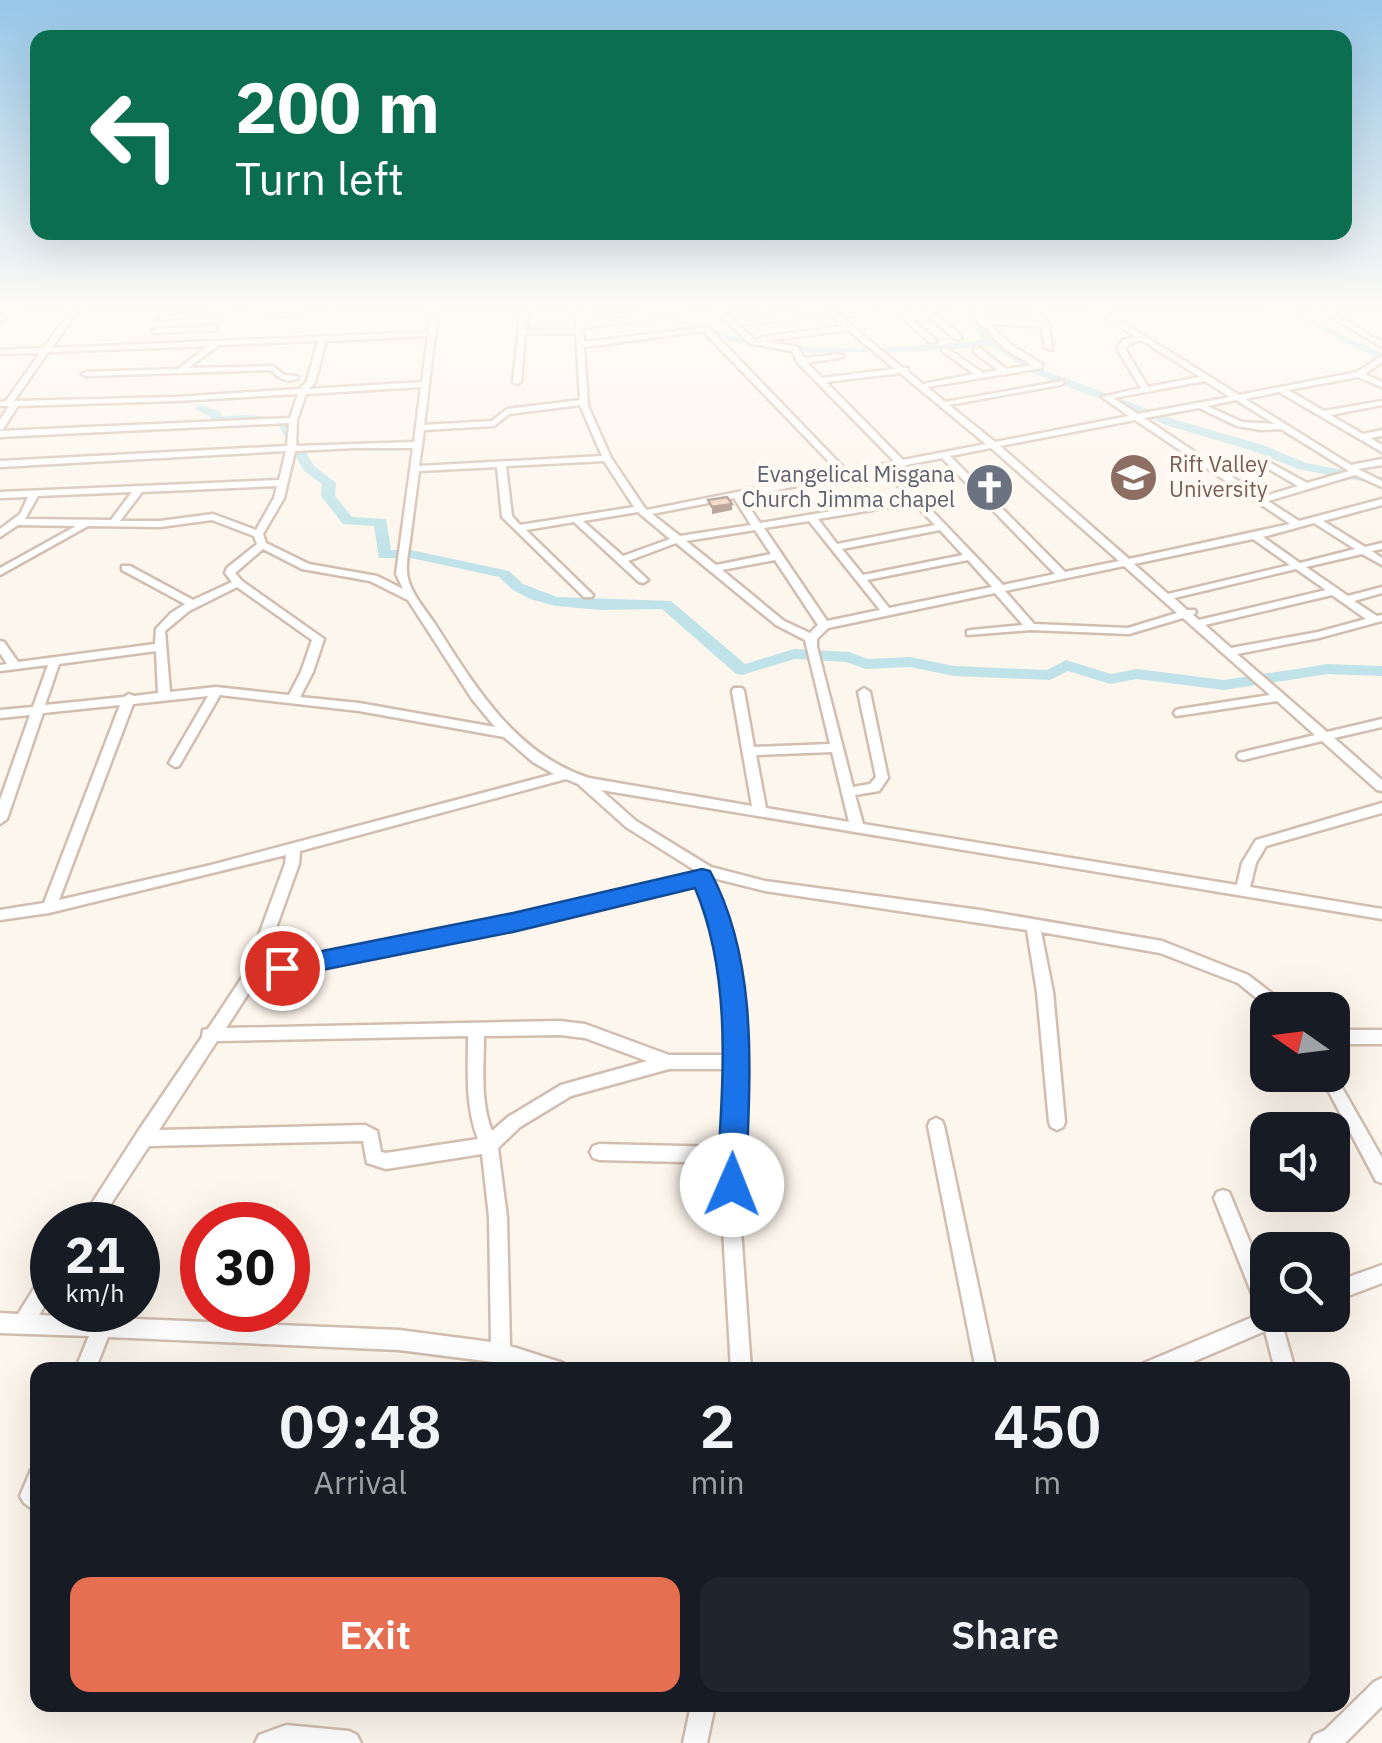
<!DOCTYPE html>
<style>
body{margin:0;font-family:"IBM Plex Sans",sans-serif;background:#20242c;color:#f1f3f6;height:100vh;display:flex;flex-direction:column;font-size:38px;white-space:nowrap}
*{box-sizing:border-box;margin:0}
p{font-size:32px;color:#9ea1a6}
.icon{flex:none;width:55px;height:55px;fill:none;stroke:currentColor;stroke-width:2;stroke-linecap:round;stroke-linejoin:round}
.map{position:relative;flex:1;overflow:hidden}
.sheet{position:absolute;left:30px;top:1362px;width:1320px;height:350px;display:flex;flex-direction:column;background:#171b24;border-radius:20px;box-shadow:0 10px 40px #0002}
.sheet>*{flex:none}
.banner{position:absolute;left:30px;top:30px;width:1322px;height:210px;border-radius:20px;box-shadow:0 10px 40px #0002;background:#0b6e4f;color:#fff;overflow:hidden}
.needle{width:65px;rotate:284deg}
.controls{position:absolute;left:1250px;top:992px;display:grid;gap:20px}
.controls a{display:grid;place-items:center;width:100px;height:100px;border-radius:20px;background:#171b24;box-shadow:0 10px 40px #0002;font-size:50px}
.speed{position:absolute;left:30px;top:1202px;display:flex;gap:20px;font-size:50px;font-weight:700;text-align:center}
.speed>*{display:grid;place-content:center;width:130px;height:130px;border-radius:50%;background:#171b24;box-shadow:0 10px 40px #0002;line-height:1}
.speed small{font-size:25px;font-weight:400}
.speed .limit{border:15px solid #d22;background:#fff;color:#111}
.pin{position:absolute;display:grid;place-items:center;width:85px;height:85px;color:#fff;margin:-42px;border:5px solid #fff;border-radius:50%;box-shadow:0 2px 10px #0007}
.me{position:absolute;width:110px;margin:-55px;rotate:1deg;stroke-linejoin:round;filter:drop-shadow(0 0 8px #0008)}
.turn{display:flex;align-items:center;gap:35px;height:210px;padding:0 40px;font-size:45px}
.turn .icon{width:130px;height:130px;stroke-width:2.5}
.turn b{display:block;font-size:70px;line-height:85px}
.eta{display:flex;justify-content:space-evenly;align-items:center;height:170px;text-align:center}
.eta b{font-size:60px;font-weight:600;line-height:70px}
.primary-button{display:flex;gap:20px;margin-top:auto;padding:20px 40px}
.primary-button a{flex:1;height:115px;border-radius:20px;background:#e76f51;color:#fff;font-size:40px;font-weight:600;line-height:115px;text-align:center}
.primary-button a+a{background:#20242c;color:#f1f3f6}
.map>svg:first-child{display:block}
.lines{fill:none;stroke-linecap:round;stroke-linejoin:round}
.river{fill:#bfe3e8;fill-rule:evenodd}
.minor-casing{stroke:#d1beb0;stroke-width:5}
.minor{fill:#fff;fill-rule:evenodd}
.shaded-wall{fill:#aa9588}
.building{fill:#f3d5c3;stroke:#aa9588;stroke-width:2.5}
.route{fill:#1a73e8;stroke:#114b97;stroke-width:2.5}
.labels{text-anchor:middle;stroke-width:9;stroke-linejoin:round;paint-order:stroke}
.far-education-label{font-size:22px;fill:#785e54;stroke:#fffaf3;text-anchor:start}
.far-worship-label{font-size:22px;fill:#5b616d;stroke:#fffaf3;text-anchor:end}
</style>
<div class="map">
<svg width="1382" height="1743" viewBox="0 0 1382 1743">
<rect width="100%" height="100%" fill="#fdf6ec"/>
<g class="lines">
<!-- river -->
<g class="river">
<path d="M635,309H649C686,320 723,336 760,342C825,354 919,346 985,340L953,309H964L998,341L1041,369L1177,420L1263,445L1306,463L1382,477V485L1298,469L1253,451L1169,426L1033,373L992,346L932,351L790,353L751,347Z"/>
<polygon points="1276,309 1288,309 1382,353 1382,360"/>
<polygon points="200,405 220,411 222,416 253,415 287,420 314,466 336,483 335,496 352,517 386,519 391,550 411,550 509,571 523,584 557,597 671,601 745,664 794,649 849,652 868,659 910,657 954,666 1047,670 1066,660 1111,674 1137,669 1224,680 1328,664 1382,666 1382,676 1328,674 1224,690 1137,679 1110,684 1068,671 1050,680 954,676 910,667 866,669 846,662 795,659 742,675 736,674 662,609 602,610 556,606 530,599 513,590 499,577 411,558 379,558 374,526 343,524 321,496 322,484 304,471 279,426 212,423 210,416 194,409"/>
</g>
<defs>
<g id="minor">
<polygon points="7,309 15,309 0,322 0,316"/>
<path d="M72,309H79L52,348L428,332L431,309H438L424,425L492,421L507,409L580,400L576,333L525,334L521,382L517,384L513,382L521,309H528L526,330L576,329L575,309H582L583,323L696,309H712L709,311L583,328L584,342L708,327L847,471L895,462L798,363L792,351L749,343L714,309H721L734,321L824,311L823,309L839,310L837,314L903,368H908V372L923,384L974,374L942,351L941,349L945,347L983,373L998,370L974,352V348H980L1006,369L1032,365L1005,349L966,309H974L984,319L1040,322L1032,309H1039L1049,325L1052,350L1045,348L1042,327L989,324L1011,345L1042,364V368L927,387L945,402L1063,381L1064,383L1060,385L949,405L995,442L1129,416L1102,397L1141,388L1117,349L1122,340L1136,337L1094,309H1101L1239,395L1357,372L1382,356V362L1365,374L1382,382V387L1358,377L1288,390L1324,411L1382,401V405L1330,415L1363,434L1382,430V436L1370,438L1382,445V452L1279,392L1245,399L1351,465L1382,459V465L1358,469L1382,481V487L1355,475L1268,501L1299,521L1382,499V505L1323,521L1365,547L1382,543V549L1372,551L1382,558V565L1362,554L1306,567L1348,596L1382,587V593L1354,601L1377,616L1382,615V621L1319,638L1237,654L1327,732L1382,719V727L1334,738L1382,780V791L1377,790L1322,741L1243,760L1239,759L1237,756L1239,753L1315,735L1277,701L1176,716L1174,713L1176,710L1180,709L1270,695L1183,618L1129,634L1031,630L967,635V631L971,630L1023,625L995,593L828,628L817,639V647L853,787L870,784L876,777L858,692L864,688L870,692L888,778L879,791L855,795L863,824L1237,885L1242,863L1256,840L1382,803V813L1266,846L1256,863L1250,887L1382,909V919L601,790L636,821L711,867L765,881L980,910L1162,941L1248,975L1287,1005L1290,1010H1271L1238,983L1160,953L1041,932L1053,992L1065,1122L1063,1127L1057,1130L1051,1127L1049,1122L1037,992L1027,930L765,891L709,877L724,918L733,959L744,1062L742,1066L741,1229L751,1370H731L723,1229L724,1163L599,1160L593,1158L590,1152L593,1146L599,1144L724,1147L726,1069H669L571,1096L520,1127L498,1148L507,1217L510,1346L563,1363L566,1370H525L501,1363L399,1350L108,1337L95,1370H75L89,1336L0,1333V1313L18,1314L45,1271L52,1269V1294L39,1315L399,1330L491,1342L489,1217L482,1154L386,1169L367,1163L363,1141L149,1146L97,1225H78L137,1133L202,1037L203,1030L208,1029L245,973L285,864L286,855L49,913L0,920V910L44,903L120,705L43,713L7,819L0,824V800L30,715L0,718V710L33,707L48,665L0,671V665L7,664L0,653V641L4,642L18,662L155,644L156,629L171,613L185,604L122,570V566H130L193,600L232,582L225,573L227,568L257,544L254,536L212,520L160,527L88,526L0,575V568L76,526L18,525L0,537V529L20,514L28,497L0,498V492L279,480L286,451L0,467V461L287,446L289,423L0,437V431L290,418L298,394L175,401L18,406L3,429L0,430V420L9,406H0V402L6,401L40,353L0,354V350L44,348ZM829,315L843,326L762,337L759,340L754,339L738,325ZM848,330L895,369L822,378L807,363L839,358L843,356L842,354L804,358L798,347L764,341ZM703,331L839,472L647,510L644,507L611,458L588,406L584,347ZM428,336L422,382L309,389L315,382L326,341ZM1141,340L1200,377L1148,387L1125,349L1128,344ZM318,341L307,381L300,389L175,397L14,401L48,352L208,346L178,369L86,372L82,374L86,376L271,370C278,378 288,384 298,378L297,376L284,375L273,366L188,368L219,345ZM900,373L986,444L903,460L826,382ZM1205,381L1230,397L1138,414L1113,398ZM421,387L414,442L296,446L297,420L306,394ZM1236,400L1275,424L1242,422L1207,406ZM580,405L602,456L419,466L424,430L494,426L509,414ZM1199,408L1237,426L1261,430L1281,429L1349,471L1307,483L1263,459L1219,468L1144,418ZM1135,420L1290,524L1129,559L1000,446ZM355,448H413L396,574L403,589L377,576L309,564L266,543L263,534L284,498L295,451ZM991,448L1119,561L1065,572L950,456ZM942,458L1055,574L1003,585L891,468ZM604,461L634,507L520,525L512,516L506,466ZM1262,465L1298,486L1262,497L1225,472ZM497,467L502,517L584,597H592L593,595L526,530L574,522L639,582L643,583L648,580L628,561L676,543L776,625L805,640L830,744L754,747L744,691L742,688H734L732,691L752,806L589,778C515,754 475,687 435,624C425,609 407,589 407,571C406,561 409,550 410,540C413,517 416,494 419,471ZM882,469L910,498L760,523L742,497L843,477L847,479L851,475ZM277,486L274,498L256,530L213,514L160,521H120L142,492ZM132,492L111,520L25,519L38,496ZM734,498L751,525L680,536L652,514ZM914,503L935,525L837,544L818,519ZM638,512L670,539L623,556L583,521ZM809,521L880,610L827,621L764,528ZM1314,523L1355,549L1300,563L1263,537ZM755,530L771,554L716,565L686,541ZM940,530L963,555L863,575L842,549ZM1253,539L1290,565L1168,594L1134,564ZM263,549L302,569L370,581L408,600L472,699L495,727L359,703L300,697L313,672L324,639L242,581L235,573ZM775,560L818,625L810,633L784,621L722,570ZM968,560L992,587L889,608L867,580ZM1124,566L1177,613L1128,628L1034,624L1005,591ZM1296,569L1326,590L1199,620L1193,615L1196,612L1195,610H1187L1174,598ZM237,587L312,640L301,672L289,695L216,687L170,692L165,631L189,611ZM1332,595L1366,619L1318,632L1231,648L1205,625ZM156,651L158,693L134,696L129,694L124,697L45,705L59,664ZM220,695L359,711L504,737L533,762L554,774L211,865L59,900L133,704L208,696L169,763L175,767L179,766ZM832,752L849,822L766,808L756,755ZM566,779L578,784L626,827L696,871L678,879L513,916L262,967L299,864L300,851ZM697,883C717,939 726,995 726,1055H669L585,1024L560,1021L226,1028L257,980L513,928L681,889ZM560,1035L585,1038L647,1061L561,1085L508,1117L492,1131C480,1102 484,1067 484,1036ZM468,1036C468,1071 465,1106 478,1139L386,1153L381,1152L377,1131L365,1125L159,1130L217,1041Z"/>
<polygon points="326,309 330,311 329,313 261,317 257,315 261,313"/>
<polygon points="875,309 899,309 937,341 930,343 892,309 843,317 839,315"/>
<polygon points="920,309 928,309 961,335 961,339 955,339"/>
<polygon points="1318,309 1326,309 1382,342 1382,347"/>
<polygon points="220,313 223,313 223,317 162,320 158,318 162,316"/>
<polygon points="214,326 217,326 217,330 156,333 152,331 156,329"/>
<rect x="1332" y="1030" width="50" height="14"/>
<polygon points="1332,1070 1382,1158 1382,1183 1376,1181 1320,1075 1332,1075"/>
<polygon points="936,1118 942,1121 944,1126 996,1370 976,1370 928,1126 930,1121"/>
<polygon points="1223,1190 1229,1192 1268,1286 1268,1315 1289,1315 1287,1322 1282,1324 1295,1370 1275,1370 1265,1331 1174,1370 1141,1370 1144,1363 1260,1314 1214,1198 1217,1192"/>
<polygon points="1382,1265 1382,1283 1332,1302 1332,1283"/>
<polygon points="38,1467 38,1513 24,1503 20,1496 31,1470"/>
<polygon points="1382,1678 1382,1706 1345,1743 1310,1743 1314,1735 1325,1730 1374,1682"/>
<polygon points="691,1705 715,1705 707,1743 683,1743"/>
<polygon points="286,1725 349,1731 357,1735 361,1743 255,1743 259,1735"/>
</g>
</defs>
<!-- minor casing -->
<use href="#minor" class="minor-casing"/>
<!-- minor -->
<use href="#minor" class="minor"/>
</g>
<!-- shaded-wall -->
<polygon class="shaded-wall" points="732,504 732,510 712,514 712,507"/>
<!-- building -->
<polygon class="building" points="727,497 732,504 712,507 708,500"/>
<!-- sky -->
<linearGradient id="sky" x2="0" y2="1"><stop stop-color="#97c7e8"/><stop offset="0.56" stop-color="#fefbf6"/><stop offset="1" stop-color="#fefbf6" stop-opacity="0"/></linearGradient>
<rect width="1382" height="553" fill="url(#sky)"/>
<!-- route -->
<path class="route" d="M702,869L710,871C761,966 749,1082 746,1185L742,1195L732,1199L722,1195L717,1185C722,1086 734,981 695,888L513,932L282,978L273,976L269,968L273,961L282,959L513,913Z"/>
<!-- icons -->
<defs>
<symbol id="university-disc" viewBox="-11 -11 22 22"><circle r="9.5" fill="#8d6e63" stroke="#fffaf3"/><path d="M0-5L7-2L0 1L-7-2ZM-4 1L0 2.5L4 1V4Q0 6-4 4Z" fill="#fff"/></symbol>
<symbol id="church-disc" viewBox="-11 -11 22 22"><circle r="9.5" fill="#6b7280" stroke="#fffaf3"/><path d="M-1.2-6h2.4v3.5h3.3v2.4h-3.3V6h-2.4V-.1h-3.3v-2.4h3.3Z" fill="#fff"/></symbol>
</defs>
<g fill-rule="evenodd">
<use href="#university-disc" x="1106" y="450" width="55" height="55"/>
<use href="#church-disc" x="962" y="460" width="55" height="55"/>
</g>
<g class="labels">
<!-- far-education labels -->
<g class="far-education-label">
<text x="1169" y="472">Rift Valley<tspan x="1169" dy="25">University</tspan></text>
</g>
<!-- far-worship labels -->
<g class="far-worship-label">
<text x="955" y="482">Evangelical Misgana<tspan x="955" dy="25">Church Jimma chapel</tspan></text>
</g>
</g>
</svg>
<div class="controls">
<a><svg class="needle" viewBox="-14 -14 28 28"><path d="M0-13l5 13h-10z" fill="#e53935"/><path d="M0 13l5-13h-10z" fill="#9ea1a6"/></svg></a>
<a><svg class="icon" aria-label="sound" viewBox="0 0 24 24"><path d="M4 9h4l5-4v14l-5-4H4zM17 9q2 3 0 6"/></svg></a>
<a><svg class="icon" aria-label="search" viewBox="0 0 24 24"><circle cx="10" cy="10" r="6"/><path d="M15 15l6 6"/></svg></a>
</div>
<div class="speed"><div>21<small>km/h</small></div><div class="limit">30</div></div>
<div class="pin" style="left:282px;top:968px;background:#d93025"><svg class="icon" aria-label="arrive" viewBox="0 0 24 24"><path d="M6 21V4h12l-3 4 3 4H6"/></svg></div>
<svg class="me" style="left:732px;top:1185px" viewBox="-20 -20 40 40"><circle r="19" fill="#fff"/><path d="M0-13L10 11 0 6-10 11z" fill="#1a73e8"/></svg>
<div class="banner">
<div class="turn"><svg class="icon" aria-label="left" viewBox="0 0 24 24"><path d="M17 20v-9H6M10 6l-5 5 5 5"/></svg><div><b>200 m</b>Turn left</div></div>
</div>
<section class="sheet">
<div class="eta">
<div><b>09:48</b><p>Arrival</p></div>
<div><b>2</b><p>min</p></div>
<div><b>450</b><p>m</p></div>
</div>
<div class="primary-button"><a>Exit</a><a>Share</a></div>
</section>
</div>
